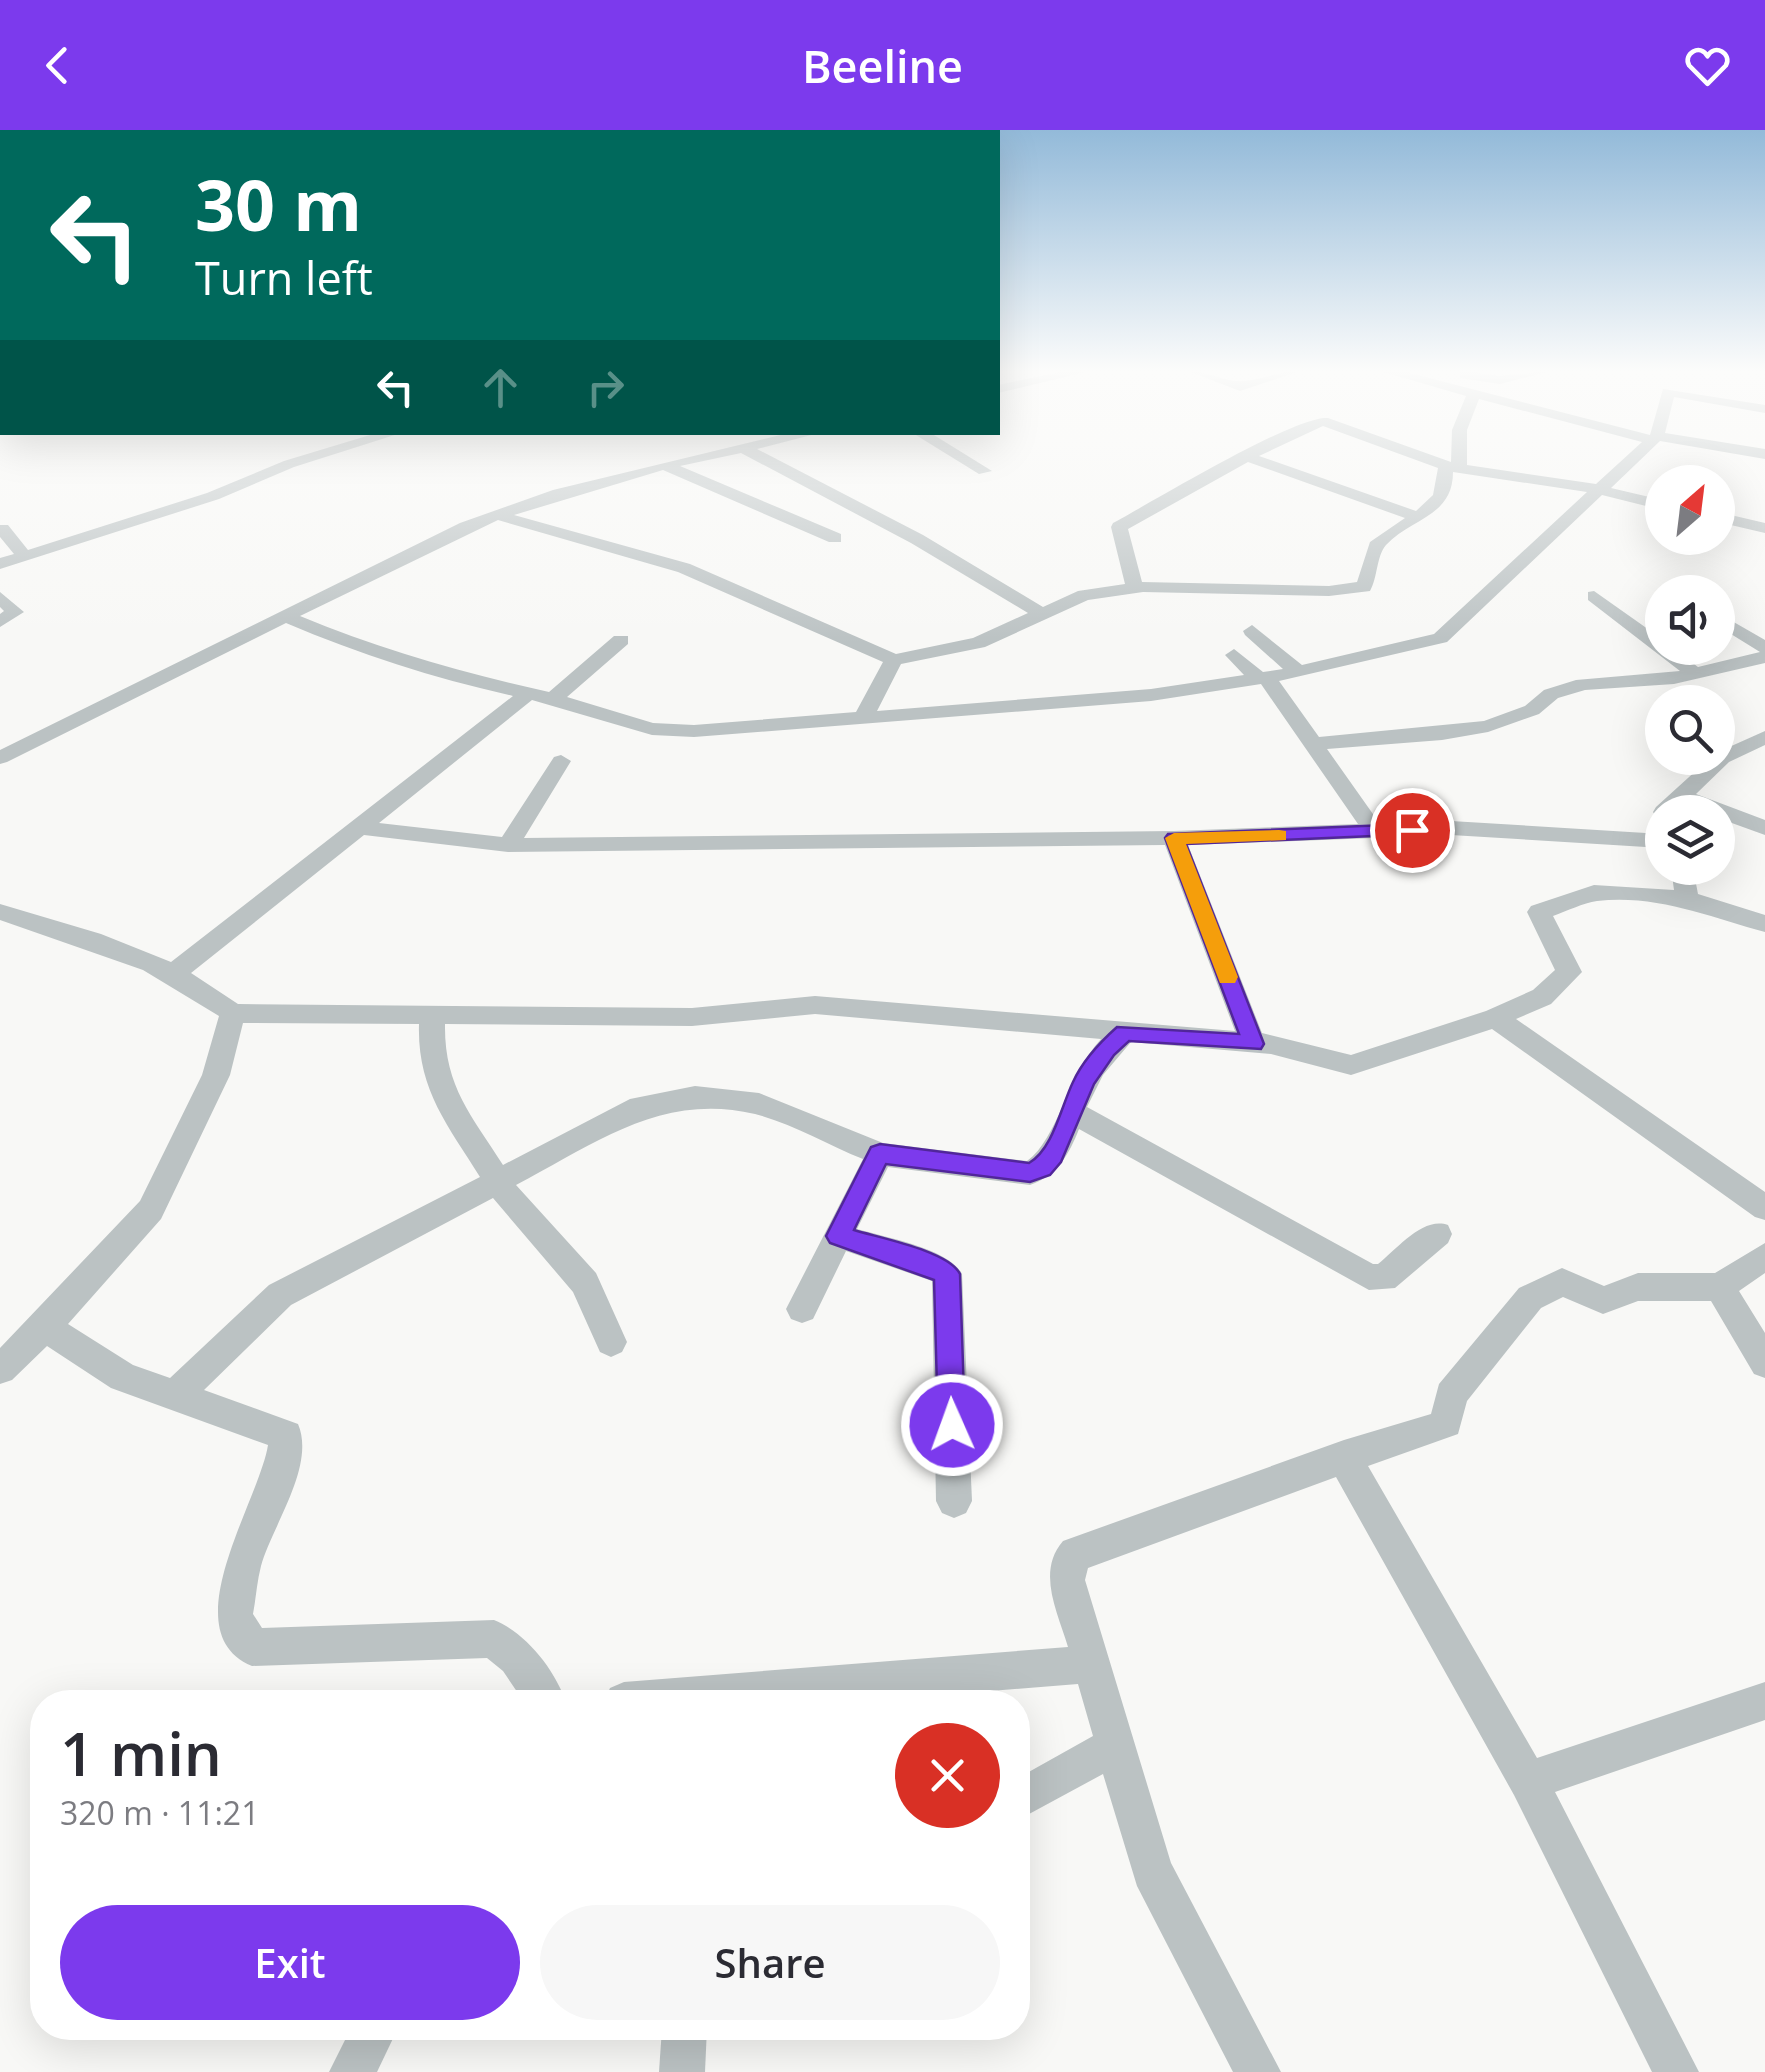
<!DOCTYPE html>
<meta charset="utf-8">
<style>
body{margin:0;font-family:"Open Sans",sans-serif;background:#f7f7f7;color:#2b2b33;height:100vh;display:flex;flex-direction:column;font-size:38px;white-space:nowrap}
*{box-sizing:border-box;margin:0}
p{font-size:32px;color:#7c7c81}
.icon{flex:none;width:55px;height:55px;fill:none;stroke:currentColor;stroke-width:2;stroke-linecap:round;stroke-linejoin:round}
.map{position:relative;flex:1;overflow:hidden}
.sheet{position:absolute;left:30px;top:1560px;width:1000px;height:350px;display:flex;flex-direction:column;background:#fff;border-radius:40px;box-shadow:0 10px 40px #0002}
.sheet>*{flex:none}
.hud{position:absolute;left:0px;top:0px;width:1000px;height:305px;box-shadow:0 10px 40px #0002;background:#00695c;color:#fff;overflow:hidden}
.needle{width:65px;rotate:28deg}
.controls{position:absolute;left:1645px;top:335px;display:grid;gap:20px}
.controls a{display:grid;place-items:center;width:90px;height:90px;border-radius:50%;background:#fff;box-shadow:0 10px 40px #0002;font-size:50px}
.pin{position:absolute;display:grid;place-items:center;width:85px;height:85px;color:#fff;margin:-42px;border:5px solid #fff;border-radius:50%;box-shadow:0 2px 10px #0007}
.me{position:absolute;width:110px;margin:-55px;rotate:358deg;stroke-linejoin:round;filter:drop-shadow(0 0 8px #0008)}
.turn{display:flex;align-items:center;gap:35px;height:210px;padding:0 30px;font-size:45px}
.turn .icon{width:130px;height:130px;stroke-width:2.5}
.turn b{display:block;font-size:70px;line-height:85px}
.lanes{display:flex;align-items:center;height:95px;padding:0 30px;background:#0003;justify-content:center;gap:50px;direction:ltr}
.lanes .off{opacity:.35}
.round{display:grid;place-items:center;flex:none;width:105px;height:105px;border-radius:52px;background:#f7f7f7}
.head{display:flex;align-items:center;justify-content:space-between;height:170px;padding:0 30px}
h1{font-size:60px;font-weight:600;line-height:75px}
.action{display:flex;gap:20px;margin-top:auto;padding:20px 30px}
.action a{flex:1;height:115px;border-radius:60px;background:#7c3aed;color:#fff;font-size:40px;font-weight:600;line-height:115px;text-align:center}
.action a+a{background:#f7f7f7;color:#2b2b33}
header{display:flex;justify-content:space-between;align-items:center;height:130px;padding:0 30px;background:#7c3aed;color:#fff;font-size:45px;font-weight:600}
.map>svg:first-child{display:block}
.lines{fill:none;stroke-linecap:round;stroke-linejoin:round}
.street{fill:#bbc2c3;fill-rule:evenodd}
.route{fill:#7c3aed;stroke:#51269a;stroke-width:2.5}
.slow{fill:#f59e0b}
</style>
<header><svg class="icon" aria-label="back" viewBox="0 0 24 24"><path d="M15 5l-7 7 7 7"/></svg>Beeline<svg class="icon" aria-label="heart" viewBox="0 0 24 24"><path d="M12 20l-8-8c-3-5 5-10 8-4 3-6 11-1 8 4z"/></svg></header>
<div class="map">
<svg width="1765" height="1942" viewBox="0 0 1765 1942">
<rect width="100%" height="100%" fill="#f8f8f6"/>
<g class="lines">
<!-- street -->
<g class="street">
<polygon points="1065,241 1090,241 998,263 998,255"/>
<path d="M1188,241C1207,241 1227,253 1244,251C1264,249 1279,241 1300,241L1240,261Z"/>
<path d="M1380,241H1402L1650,305L1663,259L1765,275V283L1674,267L1665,303L1765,319V329L1660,311L1611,358L1662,370V380L1602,365L1447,512L1279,551L1319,607L1484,591L1525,576L1544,560L1576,550L1680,541L1588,470V462L1594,461L1662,509V518H1673L1698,537L1760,522L1718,496V483L1765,510V533L1674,554L1585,560L1558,568L1539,584L1488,602L1442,610L1327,619L1380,694L1451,691L1662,704V718L1451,705L1188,715L1262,903L1351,925L1486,881L1533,860L1555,840L1527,782L1531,776L1594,755L1674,760L1671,738H1693L1698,764L1765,785V802C1710,787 1656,764 1597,771C1583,773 1567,781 1553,786L1582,842L1551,874L1516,889L1765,1062V1090L1755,1087L1492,899L1351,945L1271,924L1131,912L1103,945L1087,977L1373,1134H1378C1397,1119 1423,1086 1448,1095L1452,1104L1448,1113L1395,1158L1369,1160L1079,999C1069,1024 1058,1045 1030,1055L888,1037L857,1099C884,1107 950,1119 962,1144L972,1371L966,1383L954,1388L942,1383L936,1371L932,1151L846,1121L813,1189L802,1193L791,1189L786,1179L863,1029C828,1015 791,993 755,984C661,962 595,1014 516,1055L596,1143L627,1212L622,1222L611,1227L600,1222L573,1162L493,1068L291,1175L204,1260L298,1294C316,1336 272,1396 261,1436C257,1451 256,1468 253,1484L262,1498L494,1490C526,1503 555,1540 566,1572H524L503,1541L487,1528L252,1536C171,1502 259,1372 268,1315L111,1258L47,1216L12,1250L0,1254V1218L140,1071L202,945L219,886L143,840L0,790V774L101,804L171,832L513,566C434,548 361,525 286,493L7,632L0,634V620L460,393L553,360L793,302H823L757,319L923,405L1043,477L1078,461L1125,454L1111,397L1113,393C1151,373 1295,285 1328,288L1451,332L1452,300L1466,266ZM1479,269L1642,312L1596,354L1467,335V300ZM1323,296L1438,338L1433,365L1416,381L1259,326ZM741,323L911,413L1028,483L973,508L896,524L690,434L514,385L663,340L829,412H841V404L680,336ZM1248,332L1405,388L1370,412L1357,452L1329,456L1142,452L1128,399ZM1453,342L1587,362L1434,504L1302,535L1252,495L1243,501L1245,505L1283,539L1263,542L1234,519L1225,525L1244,545L1151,559L877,581L901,534L985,517L1088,470L1143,462L1329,466L1370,461C1378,447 1376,427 1386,415C1411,388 1453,387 1453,342ZM498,390L678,442L883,532L856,582L694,595L653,593L567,567L628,514V506H614L549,562C463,543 382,520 300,486ZM1261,554L1358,694L1174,701L524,708L571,631L561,625L554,627L502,707L379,693L532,570L652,605L694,607L1151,571ZM364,705L508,722L1165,715L1235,901L815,866L692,878L238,874L191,843ZM815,884L1101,909C1068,944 1058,1009 1027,1031L883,1013L759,963L695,956L630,969L503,1035C471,985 444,956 445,894L692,896ZM243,893L419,894C417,959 447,994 480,1047L269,1155L170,1248L133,1235L68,1194L161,1089L230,945Z"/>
<polygon points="1465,241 1500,246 1551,241 1500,254 1460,248 1460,242"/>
<polygon points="380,302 404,302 294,337 219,369 0,439 0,428 14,424 0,407 0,395 8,395 28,420 207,363 284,331"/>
<polygon points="911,302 929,302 992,341 979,344"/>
<polygon points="1718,382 1765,393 1765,403 1718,392"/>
<polygon points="0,462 24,482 0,497 0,484 4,481 0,477"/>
<polygon points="1765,601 1765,615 1729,632 1696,664 1765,690 1765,705 1718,688 1718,682 1703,682 1684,675 1676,682 1662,682 1662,688 1656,687 1653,682 1656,677 1710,628 1718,628 1718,622"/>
<path d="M1765,1113V1143L1739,1161L1765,1203V1248L1754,1244L1711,1171H1638L1603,1184L1563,1167L1541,1178L1467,1271L1458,1304L1368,1336L1537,1628L1765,1552V1590L1555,1662L1699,1942H1652L1514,1665L1336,1347L1088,1438L1085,1450L1171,1733L1281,1942H1233L1137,1756L1103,1644L1018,1690V1648L1093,1606L1078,1554L855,1572H604L610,1558L624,1552L1068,1517C1058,1483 1036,1442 1063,1411L1344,1310L1431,1284L1439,1254L1519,1158L1562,1138L1604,1156L1638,1143H1715Z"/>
<polygon points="351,1898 398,1898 377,1942 329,1942"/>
<polygon points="662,1898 707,1898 705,1942 659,1942"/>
</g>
</g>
<!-- sky -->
<linearGradient id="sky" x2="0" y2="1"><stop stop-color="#93bad9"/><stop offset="0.47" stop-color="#fcfcfb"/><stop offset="1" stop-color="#fcfcfb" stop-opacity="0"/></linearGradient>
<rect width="1765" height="513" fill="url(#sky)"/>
<!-- route -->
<path class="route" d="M1412,694L1421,700L1419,704L1186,714L1264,914L1261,919L1129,911L1114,925L1094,954L1061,1032L1050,1045L1030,1052L886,1034L854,1100C880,1108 949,1121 960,1144L965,1295L961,1305L952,1309L942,1305L938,1295L934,1150L830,1113L826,1106L871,1017L880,1014L1029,1033C1053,1019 1061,977 1073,952C1083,930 1099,913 1117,897L1239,904L1165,708L1168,704Z"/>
<!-- slow -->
<polygon class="slow" points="1279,700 1286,701 1286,710 1186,714 1238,847 1235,853 1220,853 1165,708 1174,703"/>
</svg>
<div class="controls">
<a><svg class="needle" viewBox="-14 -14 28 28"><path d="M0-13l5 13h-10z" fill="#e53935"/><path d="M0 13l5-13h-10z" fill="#7c7c81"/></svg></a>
<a><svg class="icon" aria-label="sound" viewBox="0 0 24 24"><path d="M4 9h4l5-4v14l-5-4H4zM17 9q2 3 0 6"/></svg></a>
<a><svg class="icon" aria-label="search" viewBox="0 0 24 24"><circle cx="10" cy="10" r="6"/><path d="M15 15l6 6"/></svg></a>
<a><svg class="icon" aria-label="layers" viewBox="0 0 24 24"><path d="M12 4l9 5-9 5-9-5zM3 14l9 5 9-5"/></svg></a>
</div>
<div class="pin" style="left:1412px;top:700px;background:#d93025"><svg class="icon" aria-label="arrive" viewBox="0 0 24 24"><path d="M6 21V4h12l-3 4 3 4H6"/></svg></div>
<svg class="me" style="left:952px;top:1295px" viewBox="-20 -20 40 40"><circle r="17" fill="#7c3aed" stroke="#fff" stroke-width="3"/><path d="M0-11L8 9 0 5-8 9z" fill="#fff"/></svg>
<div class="hud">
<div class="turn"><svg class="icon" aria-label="left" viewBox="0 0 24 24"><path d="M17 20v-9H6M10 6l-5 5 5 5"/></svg><div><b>30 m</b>Turn left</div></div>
<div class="lanes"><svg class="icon" aria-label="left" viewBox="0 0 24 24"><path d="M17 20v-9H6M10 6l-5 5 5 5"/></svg><svg class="icon off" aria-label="ahead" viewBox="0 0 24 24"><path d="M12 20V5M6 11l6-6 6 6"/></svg><svg class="icon off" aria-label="right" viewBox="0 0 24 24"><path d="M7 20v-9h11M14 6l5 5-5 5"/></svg></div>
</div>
<section class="sheet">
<div class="head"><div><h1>1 min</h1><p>320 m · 11:21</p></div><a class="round" style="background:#d93025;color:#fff"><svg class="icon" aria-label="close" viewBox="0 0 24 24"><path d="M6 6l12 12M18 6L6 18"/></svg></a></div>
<div class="action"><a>Exit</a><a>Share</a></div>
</section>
</div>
